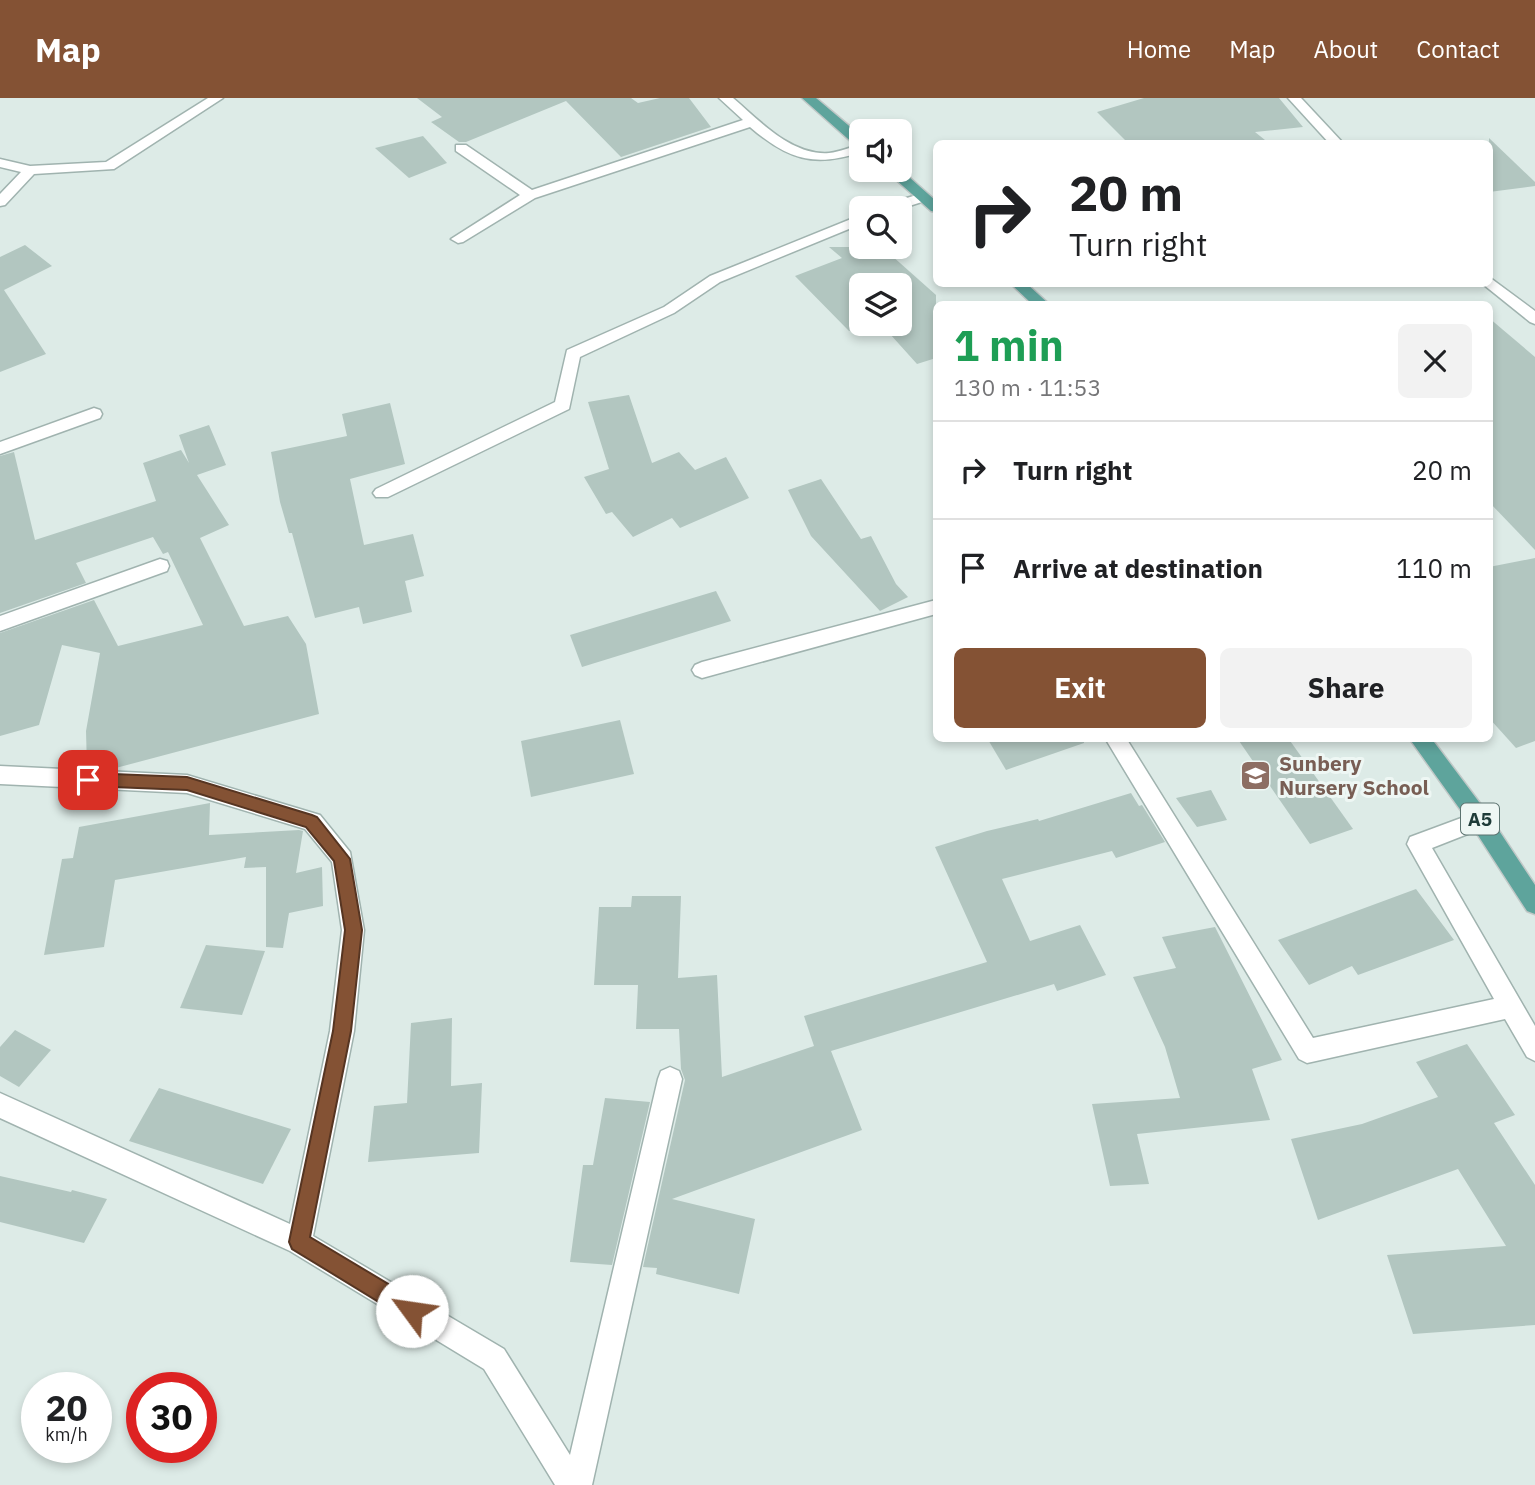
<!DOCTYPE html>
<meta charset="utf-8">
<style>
body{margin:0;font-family:"IBM Plex Sans",sans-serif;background:#f2f2f2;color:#202124;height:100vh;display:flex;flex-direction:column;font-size:26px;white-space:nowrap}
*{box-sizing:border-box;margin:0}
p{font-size:23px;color:#757577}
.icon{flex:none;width:38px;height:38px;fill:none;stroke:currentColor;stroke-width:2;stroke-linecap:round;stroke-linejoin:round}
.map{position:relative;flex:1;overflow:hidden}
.drawer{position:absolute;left:933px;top:203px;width:560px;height:441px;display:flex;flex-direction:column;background:#fff;border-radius:10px;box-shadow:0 4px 10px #0003}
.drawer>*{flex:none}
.banner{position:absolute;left:933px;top:42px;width:560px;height:147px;border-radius:10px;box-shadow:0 4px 10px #0003;background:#fff;color:#202124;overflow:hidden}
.buttons{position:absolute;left:849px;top:21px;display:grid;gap:14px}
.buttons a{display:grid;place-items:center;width:63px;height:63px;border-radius:10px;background:#fff;box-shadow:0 4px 10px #0003;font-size:35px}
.speed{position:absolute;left:21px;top:1274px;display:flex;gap:14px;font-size:35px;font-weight:700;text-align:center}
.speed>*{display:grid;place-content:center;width:91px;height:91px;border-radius:50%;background:#fff;box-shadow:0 4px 10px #0003;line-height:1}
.speed small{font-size:18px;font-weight:400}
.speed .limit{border:10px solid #d22;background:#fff;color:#111}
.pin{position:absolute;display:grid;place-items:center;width:60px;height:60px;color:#fff;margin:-30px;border-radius:14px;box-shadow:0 4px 10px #0006}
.me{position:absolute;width:77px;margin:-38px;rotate:301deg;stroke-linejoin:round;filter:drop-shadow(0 0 5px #0008)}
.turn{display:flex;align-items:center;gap:24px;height:147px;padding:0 21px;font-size:32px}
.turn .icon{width:91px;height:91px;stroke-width:2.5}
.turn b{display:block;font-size:49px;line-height:60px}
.round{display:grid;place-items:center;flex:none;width:74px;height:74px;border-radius:10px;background:#f2f2f2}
.head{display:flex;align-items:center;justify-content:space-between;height:119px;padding:0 21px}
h1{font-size:42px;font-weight:700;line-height:52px;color:#1e9e55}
.primary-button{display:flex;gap:14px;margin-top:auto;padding:14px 21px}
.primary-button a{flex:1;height:80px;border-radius:10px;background:#845234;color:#fff;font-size:28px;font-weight:700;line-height:80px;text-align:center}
.primary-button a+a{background:#f2f2f2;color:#202124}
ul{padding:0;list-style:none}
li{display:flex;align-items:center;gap:21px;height:98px;padding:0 21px;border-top:2px solid #e0e0e0}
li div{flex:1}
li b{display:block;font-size:26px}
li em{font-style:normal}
header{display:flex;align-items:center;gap:42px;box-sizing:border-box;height:98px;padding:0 35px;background:#845234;color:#fff}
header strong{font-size:33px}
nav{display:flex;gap:38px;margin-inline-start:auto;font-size:24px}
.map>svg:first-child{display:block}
.building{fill:#b2c6c0}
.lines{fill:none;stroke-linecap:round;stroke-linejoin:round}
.minor-casing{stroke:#a0b3af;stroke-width:3}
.major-casing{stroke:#c0c8c7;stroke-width:3}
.minor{fill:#fff;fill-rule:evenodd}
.major{fill:#5ea49c;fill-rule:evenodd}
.route{fill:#845234;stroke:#563522;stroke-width:2}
.labels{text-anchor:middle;stroke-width:6;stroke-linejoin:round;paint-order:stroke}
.shield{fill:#eef7f4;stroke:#5c7370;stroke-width:2}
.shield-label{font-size:19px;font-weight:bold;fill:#1e3b38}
.education-label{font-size:21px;font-weight:bold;fill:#785e54;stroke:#eef7f4;text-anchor:start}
</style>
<header>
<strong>Map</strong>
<nav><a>Home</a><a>Map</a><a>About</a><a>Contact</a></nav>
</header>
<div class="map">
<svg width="1535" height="1387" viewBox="0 0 1535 1387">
<rect width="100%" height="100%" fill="#ddebe7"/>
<!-- building -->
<g class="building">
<polygon points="417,0 631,0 638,5 660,0 689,0 711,29 621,59 566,3 466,44 459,44 431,24 442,19"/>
<polygon points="1144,0 1279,0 1303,29 1255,34 1270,46 1129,46 1097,14"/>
<polygon points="423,38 447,65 409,80 375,50"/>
<polygon points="1489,40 1535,84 1535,88 1489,94"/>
<polygon points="25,147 52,168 4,192 46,256 0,274 0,159"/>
<polygon points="829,149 882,149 936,197 936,260 917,266 881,226 900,226 900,187 861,187 861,226 869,226 849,233 795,178 842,160"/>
<polygon points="1489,220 1535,259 1535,452 1489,404"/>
<polygon points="629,297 652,365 679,354 695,372 726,359 749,400 680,430 672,420 633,439 612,414 606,416 584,379 609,371 588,304"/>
<polygon points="390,305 405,366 350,381 364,447 413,436 424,478 405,483 412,514 363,526 359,509 315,520 292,435 289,435 280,404 271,354 347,338 342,316"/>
<polygon points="209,327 226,367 197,377 229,427 200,440 244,528 288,518 306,546 319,616 112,671 87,670 86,633 100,555 62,547 39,627 0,638 0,535 94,502 118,548 203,527 168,454 163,456 153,439 76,465 86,485 0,515 0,358 14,354 35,442 156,403 143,365 181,352 189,365 179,337"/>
<polygon points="821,381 861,441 871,438 896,486 908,499 880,513 811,438 788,392"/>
<polygon points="1535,460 1535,643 1516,650 1489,620 1489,469"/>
<polygon points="716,493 731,523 582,569 570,537"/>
<polygon points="620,622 634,676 531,699 521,643"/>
<polygon points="987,640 1084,640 1084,645 1006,672"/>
<polygon points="1237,640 1288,640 1353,731 1310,746"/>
<polygon points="1211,692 1227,722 1197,729 1176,700"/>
<polygon points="1131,695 1139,708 1142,707 1165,744 1116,760 1112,753 1002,781 1030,843 1080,827 1106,877 1057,893 1054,886 831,953 862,1032 672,1101 755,1121 739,1196 656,1176 657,1170 643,1169 685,982 681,971 679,931 636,931 638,887 594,887 599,809 631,809 632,798 681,798 678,880 717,877 722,979 814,948 804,918 987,864 935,749 987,733 1038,721 1039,723"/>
<polygon points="210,705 209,737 299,732 303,733 296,775 322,769 323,808 289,815 283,850 266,849 266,769 244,770 246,759 115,782 104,849 44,857 62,761 73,760 79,729"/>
<polygon points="1416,791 1454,842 1358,877 1352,868 1309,887 1278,842"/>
<polygon points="1215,829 1282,962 1252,971 1270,1022 1137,1036 1149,1086 1110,1088 1092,1006 1180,1000 1165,949 1133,879 1176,870 1162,839"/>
<polygon points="206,847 265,853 242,917 180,910"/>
<polygon points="452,920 451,988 482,985 479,1055 368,1064 374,1008 407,1005 411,925"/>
<polygon points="15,932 51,952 19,989 0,978 0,949"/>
<polygon points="1467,946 1515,1017 1494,1025 1535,1087 1535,1227 1413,1236 1387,1157 1506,1148 1458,1071 1318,1122 1291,1041 1362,1026 1438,999 1416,964"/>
<polygon points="159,990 291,1031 263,1086 129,1043"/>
<polygon points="605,1000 650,1004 612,1167 570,1164 583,1067 593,1067"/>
<polygon points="0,1078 71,1094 72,1092 107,1101 84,1145 0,1124"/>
</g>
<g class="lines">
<defs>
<g id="minor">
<polygon points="208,0 223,0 114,71 34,76 5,107 0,108 0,96 21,74 0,69 0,61 30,68 106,64"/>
<path d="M719,0H733C759,22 791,58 829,55C840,54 851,49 861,46V54C814,70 787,61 750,29L535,100L463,144L458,145L451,141L520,97L456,53V47H466L532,92L743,22Z"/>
<polygon points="1288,0 1301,0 1344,46 1330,46"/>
<polygon points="923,95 930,99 928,102 900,111 882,110 884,107"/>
<polygon points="861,117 861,126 720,184 674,215 580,259 569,311 388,399 376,399 373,395 376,391 555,304 567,252 664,209 710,178"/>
<polygon points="1489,179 1535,213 1535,226 1530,224 1484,187 1482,186 1489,186"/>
<polygon points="94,310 100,312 102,316 100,320 0,356 0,344"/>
<polygon points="160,461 167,463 169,468 167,473 0,533 0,518"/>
<polygon points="936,502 936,516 702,580 695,577 692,572 695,567 702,564"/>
<polygon points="1105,640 1126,640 1313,940 1494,901 1407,746 1410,739 1472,716 1480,713 1488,716 1491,722 1488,728 1432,750 1535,928 1535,963 1527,959 1505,921 1307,965 1299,961"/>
<polygon points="0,668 187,677 320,717 350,754 364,832 354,933 313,1138 504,1251 570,1357 658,981 661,973 670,969 679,973 682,981 592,1387 555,1387 484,1271 290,1153 0,1020 0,995 290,1126 330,933 342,832 332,764 305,731 187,695 0,686"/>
</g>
<g id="major">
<polygon points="802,0 816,0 861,38 861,49 856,48"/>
<polygon points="900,71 936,103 936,114 931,113 885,72"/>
<polygon points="1011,186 1027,186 1049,206 1032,206"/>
<polygon points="1409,640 1431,640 1488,716 1535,787 1535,816 1527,813 1472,728"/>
</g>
</defs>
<!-- minor casing -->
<use href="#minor" class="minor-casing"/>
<!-- major casing -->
<use href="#major" class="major-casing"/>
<!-- minor -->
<use href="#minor" class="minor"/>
<!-- major -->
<use href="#major" class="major"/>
</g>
<!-- route -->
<polygon class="route" points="88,675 187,679 312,717 317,719 350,761 362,832 351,933 310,1139 420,1205 423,1213 420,1220 412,1223 405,1220 292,1151 289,1144 333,933 345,832 334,763 306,729 187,692 88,688 82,686 80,682 82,677"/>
<!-- icons -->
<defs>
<symbol id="school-square" viewBox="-11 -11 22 22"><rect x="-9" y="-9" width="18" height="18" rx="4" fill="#8d6e63" stroke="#eef7f4"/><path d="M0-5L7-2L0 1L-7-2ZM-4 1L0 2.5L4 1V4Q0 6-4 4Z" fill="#fff"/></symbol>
</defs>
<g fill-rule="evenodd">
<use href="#school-square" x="1238" y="660" width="35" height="35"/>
</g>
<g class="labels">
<!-- shield labels -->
<rect class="shield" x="1461" y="705.5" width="38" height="31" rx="5"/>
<g class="shield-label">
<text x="1480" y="728">A5</text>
</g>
<!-- education labels -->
<g class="education-label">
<text x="1279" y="673">Sunbery<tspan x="1279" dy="24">Nursery School</tspan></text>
</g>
</g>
</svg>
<div class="buttons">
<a><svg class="icon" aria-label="sound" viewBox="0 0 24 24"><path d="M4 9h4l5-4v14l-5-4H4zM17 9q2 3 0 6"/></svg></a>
<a><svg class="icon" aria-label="search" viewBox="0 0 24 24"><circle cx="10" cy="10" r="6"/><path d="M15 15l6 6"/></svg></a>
<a><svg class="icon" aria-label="layers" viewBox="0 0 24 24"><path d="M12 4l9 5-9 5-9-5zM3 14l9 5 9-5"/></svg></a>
</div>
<div class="speed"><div>20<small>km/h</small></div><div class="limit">30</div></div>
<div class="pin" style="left:88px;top:682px;background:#d93025"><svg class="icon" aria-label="arrive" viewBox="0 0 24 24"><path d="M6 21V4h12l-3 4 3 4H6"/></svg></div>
<svg class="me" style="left:412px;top:1213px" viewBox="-20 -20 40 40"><circle r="19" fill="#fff"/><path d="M0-13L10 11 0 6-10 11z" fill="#845234"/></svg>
<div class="banner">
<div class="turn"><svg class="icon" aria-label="right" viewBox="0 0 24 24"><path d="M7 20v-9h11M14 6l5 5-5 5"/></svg><div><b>20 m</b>Turn right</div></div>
</div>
<section class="drawer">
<div class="head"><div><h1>1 min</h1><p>130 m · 11:53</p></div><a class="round"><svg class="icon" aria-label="close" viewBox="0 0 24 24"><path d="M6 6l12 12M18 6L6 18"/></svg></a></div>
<ul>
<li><svg class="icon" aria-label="right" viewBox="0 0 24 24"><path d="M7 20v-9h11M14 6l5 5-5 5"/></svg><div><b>Turn right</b></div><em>20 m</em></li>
<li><svg class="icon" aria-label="arrive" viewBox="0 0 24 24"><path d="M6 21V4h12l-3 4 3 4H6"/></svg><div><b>Arrive at destination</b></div><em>110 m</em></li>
</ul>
<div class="primary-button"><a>Exit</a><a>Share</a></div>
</section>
</div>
